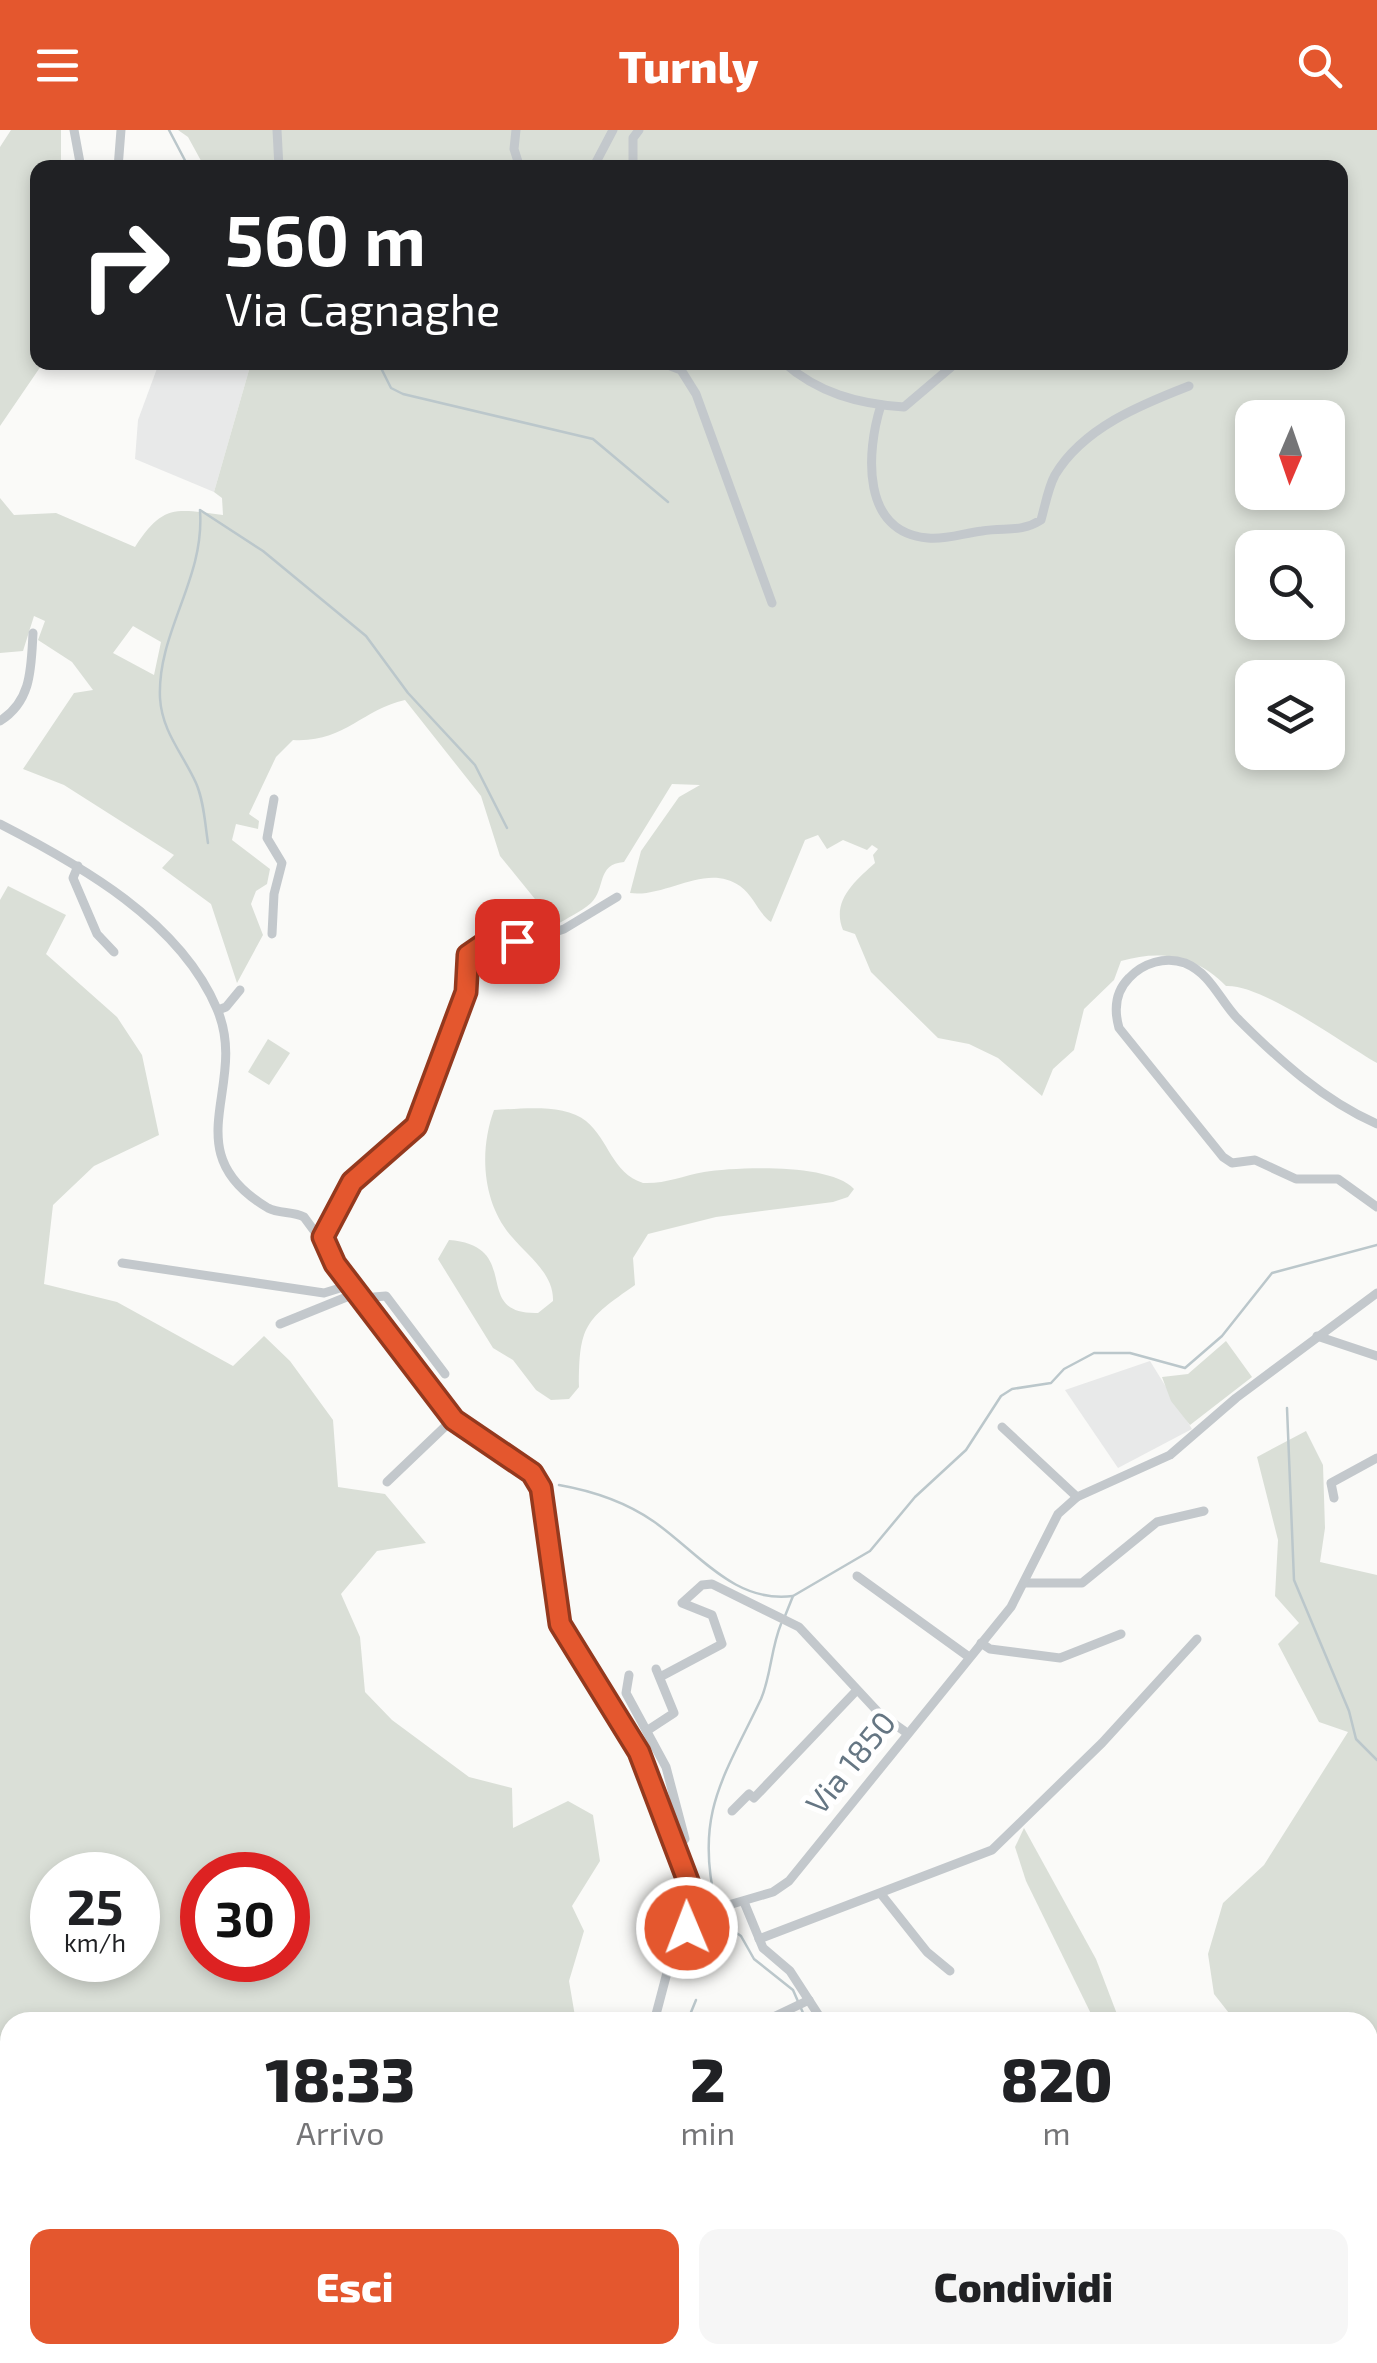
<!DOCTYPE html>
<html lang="it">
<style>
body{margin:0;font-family:"Exo 2",sans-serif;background:#f6f6f6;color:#202124;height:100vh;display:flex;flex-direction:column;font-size:38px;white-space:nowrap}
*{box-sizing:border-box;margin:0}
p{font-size:32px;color:#757577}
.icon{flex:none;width:55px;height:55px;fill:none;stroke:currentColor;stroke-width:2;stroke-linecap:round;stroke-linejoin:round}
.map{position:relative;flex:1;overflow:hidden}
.details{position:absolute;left:0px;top:1882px;width:1378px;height:352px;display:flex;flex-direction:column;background:#fff;border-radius:30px 30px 0 0;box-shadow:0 5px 15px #0003}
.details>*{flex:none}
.guide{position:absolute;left:30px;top:30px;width:1318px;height:210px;border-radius:20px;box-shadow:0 5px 15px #0003;background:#202124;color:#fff;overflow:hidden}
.needle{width:65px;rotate:182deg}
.controls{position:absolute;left:1235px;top:270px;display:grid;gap:20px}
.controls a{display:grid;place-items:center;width:110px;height:110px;border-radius:20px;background:#fff;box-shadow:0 5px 15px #0003;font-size:50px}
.speed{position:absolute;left:30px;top:1722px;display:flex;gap:20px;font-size:50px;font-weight:700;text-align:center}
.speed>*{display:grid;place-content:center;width:130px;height:130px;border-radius:50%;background:#fff;box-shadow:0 5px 15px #0003;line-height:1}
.speed small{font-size:25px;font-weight:400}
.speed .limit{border:15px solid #d22;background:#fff;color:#111}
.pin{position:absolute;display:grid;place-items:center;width:85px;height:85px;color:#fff;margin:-42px;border-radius:20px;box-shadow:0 5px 15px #0006}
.me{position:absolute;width:110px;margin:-55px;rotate:359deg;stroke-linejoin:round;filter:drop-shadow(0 0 8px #0008)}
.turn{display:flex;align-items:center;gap:35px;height:210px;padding:0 30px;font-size:45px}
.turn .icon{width:130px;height:130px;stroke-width:2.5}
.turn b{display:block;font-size:70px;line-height:85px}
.eta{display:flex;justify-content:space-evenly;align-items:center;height:170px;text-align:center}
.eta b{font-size:60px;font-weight:800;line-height:70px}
.cta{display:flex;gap:20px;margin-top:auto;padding:20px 30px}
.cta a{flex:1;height:115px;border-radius:20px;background:#e4572e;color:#fff;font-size:40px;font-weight:800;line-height:115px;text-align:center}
.cta a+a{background:#f6f6f6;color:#202124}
header{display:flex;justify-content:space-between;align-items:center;height:130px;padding:0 30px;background:#e4572e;color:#fff;font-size:45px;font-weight:800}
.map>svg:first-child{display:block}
.built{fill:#e8e9e9}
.green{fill:#dadfd7;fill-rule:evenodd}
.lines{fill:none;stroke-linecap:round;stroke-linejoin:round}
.stream{stroke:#bbc7cb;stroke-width:2.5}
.minor{stroke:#c3c8cc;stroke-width:9}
.route-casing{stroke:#94391e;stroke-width:25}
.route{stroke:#e4572e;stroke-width:18}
.labels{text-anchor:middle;stroke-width:10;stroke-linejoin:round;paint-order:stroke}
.street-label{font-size:32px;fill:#657683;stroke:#fff}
</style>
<header><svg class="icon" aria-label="menu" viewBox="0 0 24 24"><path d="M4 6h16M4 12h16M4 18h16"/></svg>Turnly<svg class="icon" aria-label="search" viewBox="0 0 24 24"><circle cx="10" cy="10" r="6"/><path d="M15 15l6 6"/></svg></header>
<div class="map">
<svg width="1377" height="2233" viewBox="0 0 1377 2233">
<rect width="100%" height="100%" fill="#fafaf8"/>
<!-- built -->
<g class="built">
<polygon points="159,233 251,233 214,362 135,329 138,290"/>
<polygon points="1150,1231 1192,1299 1118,1338 1065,1260"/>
</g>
<!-- green -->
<g class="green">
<polygon points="11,0 61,0 61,34 60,37 38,38 38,232 43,233 0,296 0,17"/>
<path d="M178,0H1377V933C1340,912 1262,854 1226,856C1197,826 1162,819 1121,831L1114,850L1084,879L1074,920L1053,939L1042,966L998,928L969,914L938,908L871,842L855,804L843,800C831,771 855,751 875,733L873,725L878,719L872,715L867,720L843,710L827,719L818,705L805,710L771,792C758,783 754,766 740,756C706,732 666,768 630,763L641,721L679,667L700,655L672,654L624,732C596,734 606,759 591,773C581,782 567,788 556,795L500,726L481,666L405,570C361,580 344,613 293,610L276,627L249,684L259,691L258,699L236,694L232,710L270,739L267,754L256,761L251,774L263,805L237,853L211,774L162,738L174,725L64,655L23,639L74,563L93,560L72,532L38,510L45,491L34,486L23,521L0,523V368L14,385L56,383L135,417C163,374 175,379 223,385L222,368L214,362L251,233L1340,232V38H205L188,7ZM1252,288H1328V362H1252ZM1252,418H1328V492H1252ZM133,496L161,512L154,545L113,523ZM1252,548H1328V622H1252Z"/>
<path d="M8,756L66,785L46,824L117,887L142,925L159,1005L94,1036L53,1075L44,1154L117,1172L233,1236L264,1206L290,1231L333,1290L338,1357L385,1364L426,1413L377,1421L341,1464L360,1507L365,1562L392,1590L469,1647L512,1658L513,1698L568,1671L593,1685L600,1731L572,1776L584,1801L569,1851L576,1892H10V2225H377L389,2233H0V770ZM52,1745H138V1830H52ZM202,1745H288V1830H202Z"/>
<polygon points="268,909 290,923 269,955 248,942"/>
<path d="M494,980C520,979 564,973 586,991C609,1010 612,1043 643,1053C665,1054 682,1046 704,1042C738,1037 830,1033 854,1059L848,1067L833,1072L716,1087L648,1104L633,1128L635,1155C585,1190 579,1195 579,1257L569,1269L551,1270L536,1260L513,1230L493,1218L438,1129L449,1110C525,1116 469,1185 538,1183L553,1171C554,1144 528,1126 512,1107C482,1073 479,1021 494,980Z"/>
<polygon points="1226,1211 1252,1247 1190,1295 1171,1271 1162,1247 1188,1244"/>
<polygon points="1306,1301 1323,1335 1325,1398 1320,1432 1377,1445 1377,2233 1155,2233 1150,2225 1368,2225 1368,1892 1236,1892 1214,1864 1208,1824 1223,1773 1264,1735 1348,1602 1319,1592 1278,1514 1299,1493 1275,1466 1278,1410 1257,1327"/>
<polygon points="1024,1698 1096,1829 1120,1892 1095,1892 1026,1751 1015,1717"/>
<polygon points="402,2225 550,2225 555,2233 389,2233"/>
<polygon points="643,2225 923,2225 924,2233 640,2233"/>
</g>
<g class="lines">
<!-- stream -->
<g class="stream">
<polyline points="169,0 189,38"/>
<polyline points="378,232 391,258 403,264 593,309 668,372"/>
<polyline points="200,380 263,421 366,506 408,563 475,635 507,698"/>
<path d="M200,381C205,449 157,502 160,568C162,602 183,624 196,653C204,671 205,694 208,713"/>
<polyline points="1287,1278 1294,1450 1349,1581 1356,1609 1377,1630"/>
<path d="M559,1355C593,1361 624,1371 653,1391C698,1422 734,1474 793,1466"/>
<polyline points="785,1486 793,1466 870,1421 915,1367 966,1320 1001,1266 1012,1259 1051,1253 1064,1239 1094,1223 1130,1223 1185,1238 1222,1206 1272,1143 1377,1115"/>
<path d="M716,1775C694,1684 724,1647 761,1569C771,1546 771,1518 781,1494"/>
<polyline points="720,1792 741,1806 754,1829 793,1860 807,1892"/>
<polyline points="707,1810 720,1792 718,1783"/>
<polyline points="687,1892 696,1870"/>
<polyline points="530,2225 533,2233"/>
<polyline points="920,2225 922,2233"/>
<polyline points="1177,2225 1185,2233"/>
<polyline points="434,2233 449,2225"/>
</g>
<!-- minor -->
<g class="minor">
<polyline points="74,0 81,38"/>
<polyline points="277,0 279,38"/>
<polyline points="516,0 514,19 520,38"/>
<polyline points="118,38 121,0"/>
<polyline points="593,38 613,0"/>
<polyline points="633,38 633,8 639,0"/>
<polyline points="316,232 347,232"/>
<polyline points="660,232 681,240 696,264 772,473"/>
<path d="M783,232C818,263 858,274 904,277L957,232"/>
<path d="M881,275C866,322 861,403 928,408C946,410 964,403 982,401C1006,397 1020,403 1041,390C1045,376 1048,358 1055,345C1083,298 1140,275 1189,256"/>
<path d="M0,591C32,571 31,538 33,503"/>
<path d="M0,694C80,735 180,791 217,879C250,956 172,1021 268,1078C279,1084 293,1081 304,1087L453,1289L532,1343L541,1358L560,1494L639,1621L699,1780"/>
<polyline points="78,736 73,748 97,804 114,822"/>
<polyline points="272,804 274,764 282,733 267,708 274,669"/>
<polyline points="218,880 226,877 240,860"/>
<path d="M1377,994C1323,970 1279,930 1237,888C1219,869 1211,844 1185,833C1165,826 1143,833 1129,848C1115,862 1114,880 1119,898L1223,1027L1232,1033L1255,1030L1296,1049H1338L1377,1077"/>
<polyline points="323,1107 352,1052 416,996 466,862 469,825 474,818 537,808 564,799 617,767"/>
<polyline points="122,1133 324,1163 353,1154"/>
<polyline points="367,1174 374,1167 386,1166 445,1244"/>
<polyline points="280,1194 359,1162"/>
<polyline points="1317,1206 1377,1226"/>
<polyline points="1002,1297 1077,1367"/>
<polyline points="387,1352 453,1289"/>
<polyline points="1334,1368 1331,1353 1377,1328"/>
<polyline points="857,1446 969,1527"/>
<polyline points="1026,1453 1082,1453 1157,1392 1204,1381"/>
<polyline points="981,1513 990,1519 1060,1528 1121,1504"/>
<polyline points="629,1545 626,1563 666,1637 685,1709 676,1720"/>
<polyline points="660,1547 722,1514 712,1485 682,1473 702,1455 712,1454 799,1497 879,1583 907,1603"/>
<polyline points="648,1600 674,1583 656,1539"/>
<polyline points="732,1681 749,1664 754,1668 857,1560"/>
<polyline points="881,1764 927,1822 950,1841"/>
<polyline points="671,1770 708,1781 773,1762 789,1751 1011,1477 1058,1384 1077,1367 1170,1325 1236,1268 1377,1163"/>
<polyline points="744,1772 763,1818 790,1841 823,1892"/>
<polyline points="759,1809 992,1720 1102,1613 1197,1509"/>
<polyline points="654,1892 673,1820 699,1780"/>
<polyline points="763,1892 809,1870"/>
</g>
</g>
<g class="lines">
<defs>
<polyline id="route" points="517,811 484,814 468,825 466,862 416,996 352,1052 323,1107 335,1134 454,1290 532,1343 541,1358 560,1494 639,1622 699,1780 687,1798"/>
</defs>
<!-- route casing -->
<use href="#route" class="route-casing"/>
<!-- route -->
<use href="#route" class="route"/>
</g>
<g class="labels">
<!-- street labels -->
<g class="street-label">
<text transform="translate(851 1633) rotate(-51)" y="11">Via 1850</text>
</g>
</g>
</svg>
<div class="controls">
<a><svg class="needle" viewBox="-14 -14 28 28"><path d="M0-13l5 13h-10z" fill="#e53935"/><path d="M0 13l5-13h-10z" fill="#757577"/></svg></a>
<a><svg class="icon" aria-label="search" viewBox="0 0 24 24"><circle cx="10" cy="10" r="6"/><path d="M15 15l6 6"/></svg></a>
<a><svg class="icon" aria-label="layers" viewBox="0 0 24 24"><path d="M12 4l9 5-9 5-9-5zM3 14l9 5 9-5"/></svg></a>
</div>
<div class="speed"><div>25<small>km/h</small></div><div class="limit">30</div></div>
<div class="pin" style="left:517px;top:811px;background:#d93025"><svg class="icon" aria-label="arrive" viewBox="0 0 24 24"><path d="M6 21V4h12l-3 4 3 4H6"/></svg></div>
<svg class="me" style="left:687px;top:1798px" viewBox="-20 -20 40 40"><circle r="17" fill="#e4572e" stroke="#fff" stroke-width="3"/><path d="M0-11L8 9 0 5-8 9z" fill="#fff"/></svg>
<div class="guide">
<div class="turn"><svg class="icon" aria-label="right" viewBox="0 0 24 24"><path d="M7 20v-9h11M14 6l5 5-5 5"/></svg><div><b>560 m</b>Via Cagnaghe</div></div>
</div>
<section class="details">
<div class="eta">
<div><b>18:33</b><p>Arrivo</p></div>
<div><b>2</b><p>min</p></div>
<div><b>820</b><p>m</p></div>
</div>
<div class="cta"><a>Esci</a><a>Condividi</a></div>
</section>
</div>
